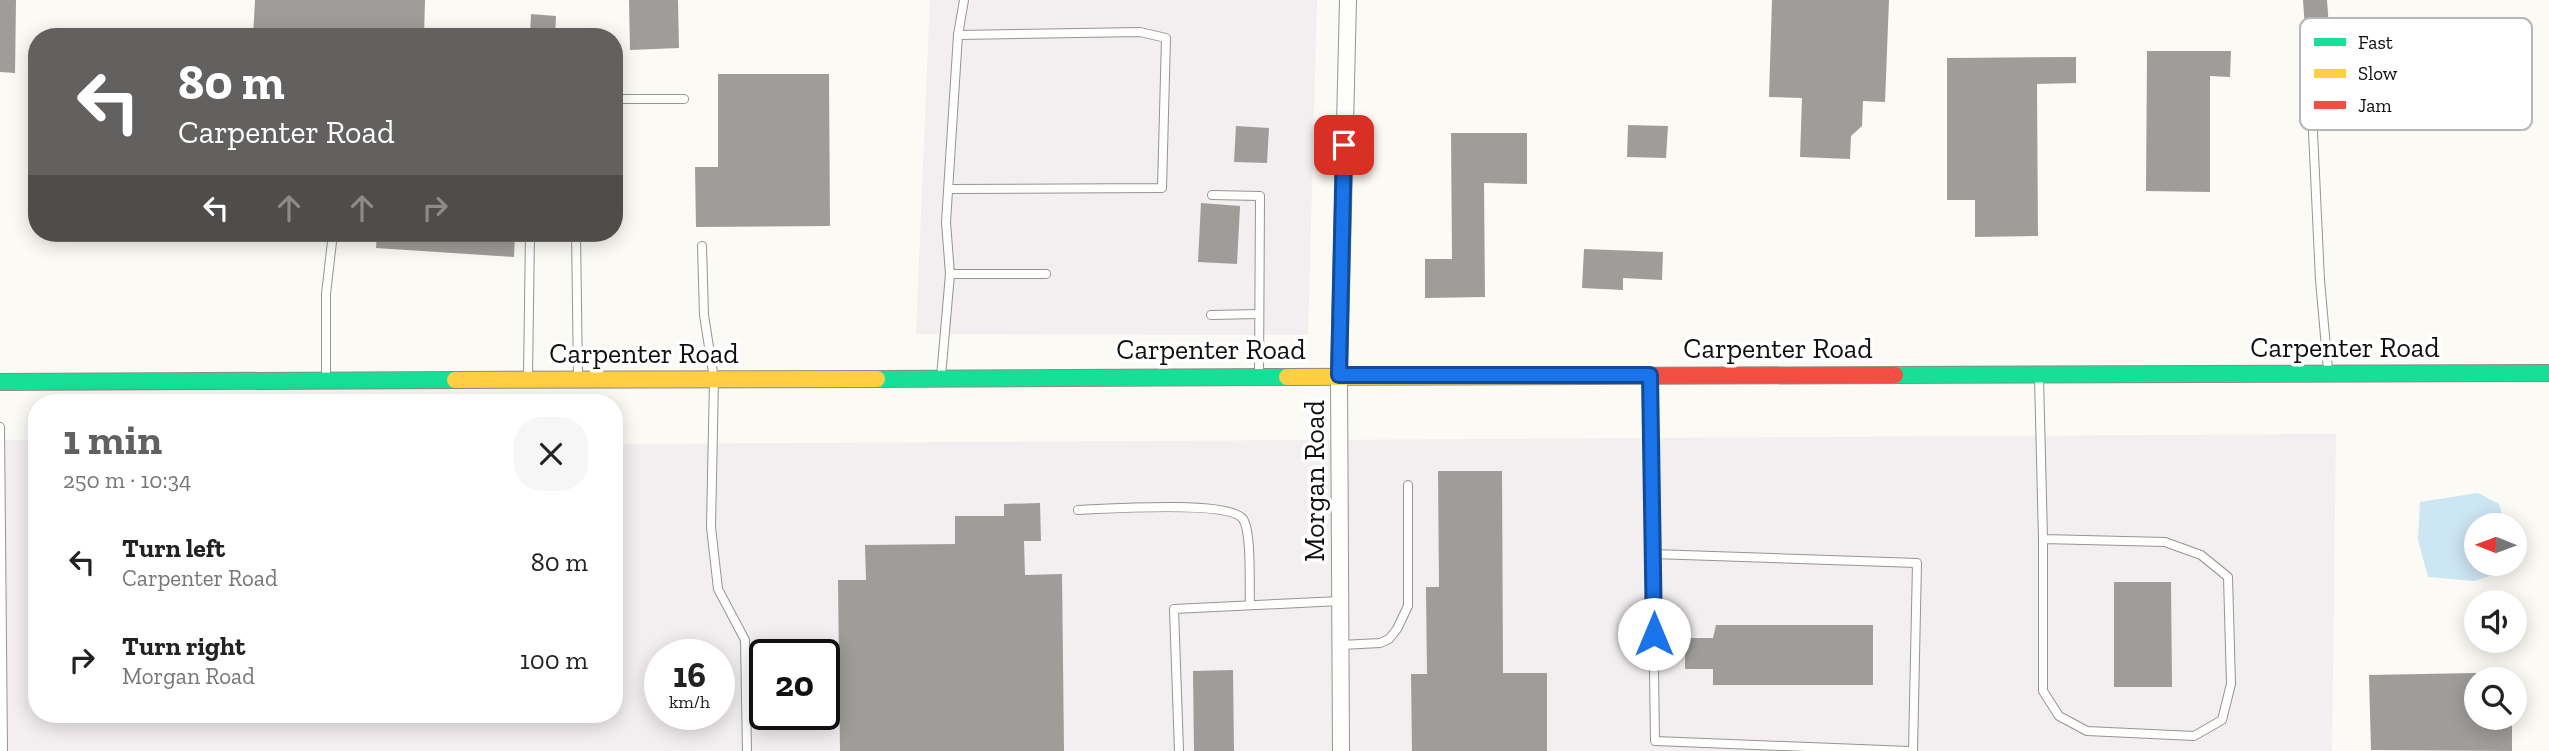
<!DOCTYPE html>
<meta charset="utf-8">
<style>
body{margin:0;font-family:"Zilla Slab",serif;background:#f6f6f6;color:#222;height:100vh;display:flex;flex-direction:column;font-size:26px;white-space:nowrap}
*{box-sizing:border-box;margin:0}
p{font-size:23px;color:#767676}
.icon{flex:none;width:38px;height:38px;fill:none;stroke:currentColor;stroke-width:2;stroke-linecap:round;stroke-linejoin:round}
.map{position:relative;flex:1;overflow:hidden}
.drawer{position:absolute;left:28px;top:394px;width:595px;height:329px;display:flex;flex-direction:column;background:#fff;border-radius:28px;box-shadow:0 4px 18px #0003}
.drawer>*{flex:none}
.banner{position:absolute;left:28px;top:28px;width:595px;height:214px;border-radius:28px;box-shadow:0 4px 18px #0003;background:#62615f;color:#fff;overflow:hidden}
.needle{width:46px;rotate:271deg}
.tools{position:absolute;left:2464px;top:513px;display:grid;gap:14px}
.tools a{display:grid;place-items:center;width:63px;height:63px;border-radius:50%;background:#fff;box-shadow:0 4px 18px #0003;font-size:35px}
.speed{position:absolute;left:644px;top:639px;display:flex;gap:14px;font-size:35px;font-weight:700;text-align:center}
.speed>*{display:grid;place-content:center;width:91px;height:91px;border-radius:50%;background:#fff;box-shadow:0 4px 18px #0003;line-height:1}
.speed small{font-size:18px;font-weight:400}
.speed .limit{border:4px solid #111;border-radius:10px;background:#fff;color:#111}
.pin{position:absolute;display:grid;place-items:center;width:60px;height:60px;color:#fff;margin:-30px;border-radius:14px;box-shadow:0 4px 10px #0006}
.me{position:absolute;width:77px;margin:-38px;rotate:0deg;stroke-linejoin:round;filter:drop-shadow(0 0 5px #0008)}
.turn{display:flex;align-items:center;gap:24px;height:147px;padding:0 35px;font-size:32px}
.turn .icon{width:91px;height:91px;stroke-width:2.5}
.turn b{display:block;font-size:49px;line-height:60px}
.lanes{display:flex;align-items:center;height:66px;padding:0 35px;background:#0003;justify-content:center;gap:35px;direction:ltr}
.lanes .off{opacity:.35}
.round{display:grid;place-items:center;flex:none;width:74px;height:74px;border-radius:28px;background:#f6f6f6}
.headline{display:flex;align-items:center;justify-content:space-between;height:119px;padding:0 35px}
h1{font-size:42px;font-weight:700;line-height:52px;color:#62615f}
ul{padding:0;list-style:none}
li{display:flex;align-items:center;gap:21px;height:98px;padding:0 35px}
li div{flex:1}
li b{display:block;font-size:26px}
li em{font-style:normal}
.map>svg:first-child{display:block}
.industrial{fill:#f3eef0;fill-rule:evenodd}
.water{fill:#cde6f3}
.building{fill:#9f9d9a}
.lines{fill:none;stroke-linecap:round;stroke-linejoin:round}
.lane-casing{stroke:#959592;stroke-width:10}
.street-casing{stroke:#959592;stroke-width:18}
.fast-casing{stroke:#8c8b89;stroke-width:18}
.slow-casing{stroke:#8c8b89;stroke-width:18}
.jam-casing{stroke:#8c8b89;stroke-width:18}
.lane{stroke:#fefefd;stroke-width:8}
.street{stroke:#fefefd;stroke-width:16}
.fast{stroke:#16e098;stroke-width:16}
.slow{stroke:#ffcf43;stroke-width:16}
.jam{stroke:#f24e42;stroke-width:16}
.route-casing{stroke:#114b97;stroke-width:18}
.route{stroke:#1a73e8;stroke-width:12}
.labels{text-anchor:middle;stroke-width:7;stroke-linejoin:round;paint-order:stroke}
.street-label{font-size:28px;fill:#0f0f0f;stroke:#fff}
.key{fill:#fff;stroke:#b7b7b7;stroke-width:2}
.key-label{font-size:19px;fill:#0f0f0f}
</style>
<div class="map">
<svg width="2549" height="751" viewBox="0 0 2549 751">
<rect width="100%" height="100%" fill="#fbfaf4"/>
<!-- industrial -->
<g class="industrial">
<polygon points="930,0 1317,0 1308,335 916,334"/>
<path d="M2336,434L2332,751H0V440H37V714H614V444ZM660,654H719V714H660ZM765,654H824V714H765Z"/>
</g>
<!-- water -->
<polygon class="water" points="2478,493 2499,504 2505,524 2476,525 2476,564 2507,564 2503,572 2474,581 2428,577 2418,540 2420,502"/>
<!-- building -->
<g class="building">
<polygon points="0,0 16,0 15,73 0,72"/>
<polygon points="255,0 425,0 424,37 253,37"/>
<polygon points="629,0 678,0 679,48 630,50"/>
<polygon points="1772,0 1889,0 1885,102 1863,101 1862,126 1851,136 1850,159 1800,157 1802,98 1769,97"/>
<polygon points="2303,0 2327,0 2329,27 2305,29"/>
<polygon points="531,14 556,16 555,37 530,37"/>
<polygon points="2147,51 2231,51 2230,77 2210,76 2210,192 2146,191"/>
<polygon points="2076,57 2076,83 2037,84 2038,236 1975,237 1975,200 1947,200 1947,58"/>
<polygon points="718,74 829,74 830,226 696,227 695,167 718,167"/>
<polygon points="1628,125 1668,126 1666,158 1627,157"/>
<polygon points="1236,126 1269,128 1267,163 1234,162"/>
<polygon points="1451,133 1527,133 1527,184 1484,183 1485,297 1425,298 1425,259 1452,259"/>
<polygon points="1201,203 1240,206 1237,264 1198,262"/>
<polygon points="377,233 515,233 514,257 376,248"/>
<polygon points="1584,249 1663,252 1662,280 1623,278 1623,290 1582,288"/>
<polygon points="1438,471 1502,471 1503,673 1547,673 1547,751 1412,751 1411,674 1427,674 1426,587 1439,587"/>
<polygon points="1040,503 1041,541 1024,541 1025,575 1062,574 1064,751 840,751 838,580 866,580 865,545 955,544 955,516 1004,516 1004,504"/>
<polygon points="2114,582 2171,582 2172,687 2114,687"/>
<polygon points="1716,625 1873,625 1873,685 1713,685 1713,669 1685,669 1685,638 1713,638"/>
<polygon points="1233,670 1234,751 1194,751 1193,671"/>
<polygon points="2476,673 2476,718 2512,718 2512,751 2371,750 2369,675"/>
</g>
<g class="lines">
<defs>
<g id="lane">
<polyline points="2309,47 2320,280 2328,370"/>
<polyline points="614,99 684,99"/>
<polyline points="951,189 1162,188 1166,38 1140,32 958,35"/>
<polyline points="1212,195 1260,196 1259,376"/>
<polyline points="576,233 578,377"/>
<polyline points="702,246 704,315 714,379 711,527 718,589 745,640 747,751"/>
<polyline points="950,274 1046,274"/>
<polyline points="1211,315 1259,314"/>
<polyline points="528,377 530,233"/>
<polyline points="941,377 950,274 946,222 958,35 964,0"/>
<polyline points="2039,377 2043,539 2043,691 2059,716 2087,731 2194,736 2222,720 2231,684 2228,577 2201,555 2165,542 2043,539"/>
<polyline points="1650,378 1655,741 1909,751"/>
<polyline points="326,380 326,294 333,233"/>
<polyline points="0,427 3,751"/>
<path d="M1078,510C1105,509 1230,500 1243,519C1252,533 1249,586 1250,605"/>
<polyline points="1653,554 1917,563 1913,751"/>
<polyline points="1341,645 1380,643 1389,639 1397,629 1408,606 1408,485"/>
<polyline points="1179,751 1174,609 1340,601"/>
</g>
<polyline id="street" points="1341,751 1339,375 1348,0"/>
<g id="fast">
<polyline points="1895,375 2549,373"/>
<polyline points="877,379 1287,377"/>
<polyline points="0,382 455,380"/>
</g>
<g id="slow">
<polyline points="1287,377 1584,376"/>
<polyline points="455,380 877,379"/>
</g>
<polyline id="jam" points="1584,376 1895,375"/>
</defs>
<!-- lane casing -->
<use href="#lane" class="lane-casing"/>
<!-- street casing -->
<use href="#street" class="street-casing"/>
<!-- fast casing -->
<use href="#fast" class="fast-casing"/>
<!-- slow casing -->
<use href="#slow" class="slow-casing"/>
<!-- jam casing -->
<use href="#jam" class="jam-casing"/>
<!-- lane -->
<use href="#lane" class="lane"/>
<!-- street -->
<use href="#street" class="street"/>
<!-- fast -->
<use href="#fast" class="fast"/>
<!-- slow -->
<use href="#slow" class="slow"/>
<!-- jam -->
<use href="#jam" class="jam"/>
</g>
<g class="lines">
<defs>
<polyline id="route" points="1344,145 1339,375 1650,375 1654,634"/>
</defs>
<!-- route casing -->
<use href="#route" class="route-casing"/>
<!-- route -->
<use href="#route" class="route"/>
</g>
<g class="labels">
<!-- street labels -->
<g class="street-label">
<text x="2345" y="357">Carpenter Road</text>
<text x="1778" y="358">Carpenter Road</text>
<text x="1211" y="359">Carpenter Road</text>
<text x="644" y="363">Carpenter Road</text>
<text transform="translate(1314 481) rotate(-90)" y="10">Morgan Road</text>
</g>
</g>
<!-- legend -->
<rect x="2300" y="18" width="232" height="112" rx="10" class="key"/>
<rect x="2314" y="38" width="32" height="8" fill="#16e098"/>
<rect x="2314" y="69" width="32" height="9" fill="#ffcf43"/>
<rect x="2314" y="101" width="32" height="8" fill="#f24e42"/>
<g class="key-label">
<text x="2358" y="49">Fast</text>
<text x="2358" y="80">Slow</text>
<text x="2358" y="112">Jam</text>
</g>
</svg>
<div class="tools">
<a><svg class="needle" viewBox="-14 -14 28 28"><path d="M0-13l5 13h-10z" fill="#e53935"/><path d="M0 13l5-13h-10z" fill="#767676"/></svg></a>
<a><svg class="icon" aria-label="sound" viewBox="0 0 24 24"><path d="M4 9h4l5-4v14l-5-4H4zM17 9q2 3 0 6"/></svg></a>
<a><svg class="icon" aria-label="search" viewBox="0 0 24 24"><circle cx="10" cy="10" r="6"/><path d="M15 15l6 6"/></svg></a>
</div>
<div class="speed"><div>16<small>km/h</small></div><div class="limit">20</div></div>
<div class="pin" style="left:1344px;top:145px;background:#d93025"><svg class="icon" aria-label="arrive" viewBox="0 0 24 24"><path d="M6 21V4h12l-3 4 3 4H6"/></svg></div>
<svg class="me" style="left:1654px;top:634px" viewBox="-20 -20 40 40"><circle r="19" fill="#fff"/><path d="M0-13L10 11 0 6-10 11z" fill="#1a73e8"/></svg>
<div class="banner">
<div class="turn"><svg class="icon" aria-label="left" viewBox="0 0 24 24"><path d="M17 20v-9H6M10 6l-5 5 5 5"/></svg><div><b>80 m</b>Carpenter Road</div></div>
<div class="lanes"><svg class="icon" aria-label="left" viewBox="0 0 24 24"><path d="M17 20v-9H6M10 6l-5 5 5 5"/></svg><svg class="icon off" aria-label="ahead" viewBox="0 0 24 24"><path d="M12 20V5M6 11l6-6 6 6"/></svg><svg class="icon off" aria-label="ahead" viewBox="0 0 24 24"><path d="M12 20V5M6 11l6-6 6 6"/></svg><svg class="icon off" aria-label="right" viewBox="0 0 24 24"><path d="M7 20v-9h11M14 6l5 5-5 5"/></svg></div>
</div>
<section class="drawer">
<div class="headline"><div><h1>1 min</h1><p>250 m · 10:34</p></div><a class="round"><svg class="icon" aria-label="close" viewBox="0 0 24 24"><path d="M6 6l12 12M18 6L6 18"/></svg></a></div>
<ul>
<li><svg class="icon" aria-label="left" viewBox="0 0 24 24"><path d="M17 20v-9H6M10 6l-5 5 5 5"/></svg><div><b>Turn left</b><p>Carpenter Road</p></div><em>80 m</em></li>
<li><svg class="icon" aria-label="right" viewBox="0 0 24 24"><path d="M7 20v-9h11M14 6l5 5-5 5"/></svg><div><b>Turn right</b><p>Morgan Road</p></div><em>100 m</em></li>
</ul>
</section>
</div>
